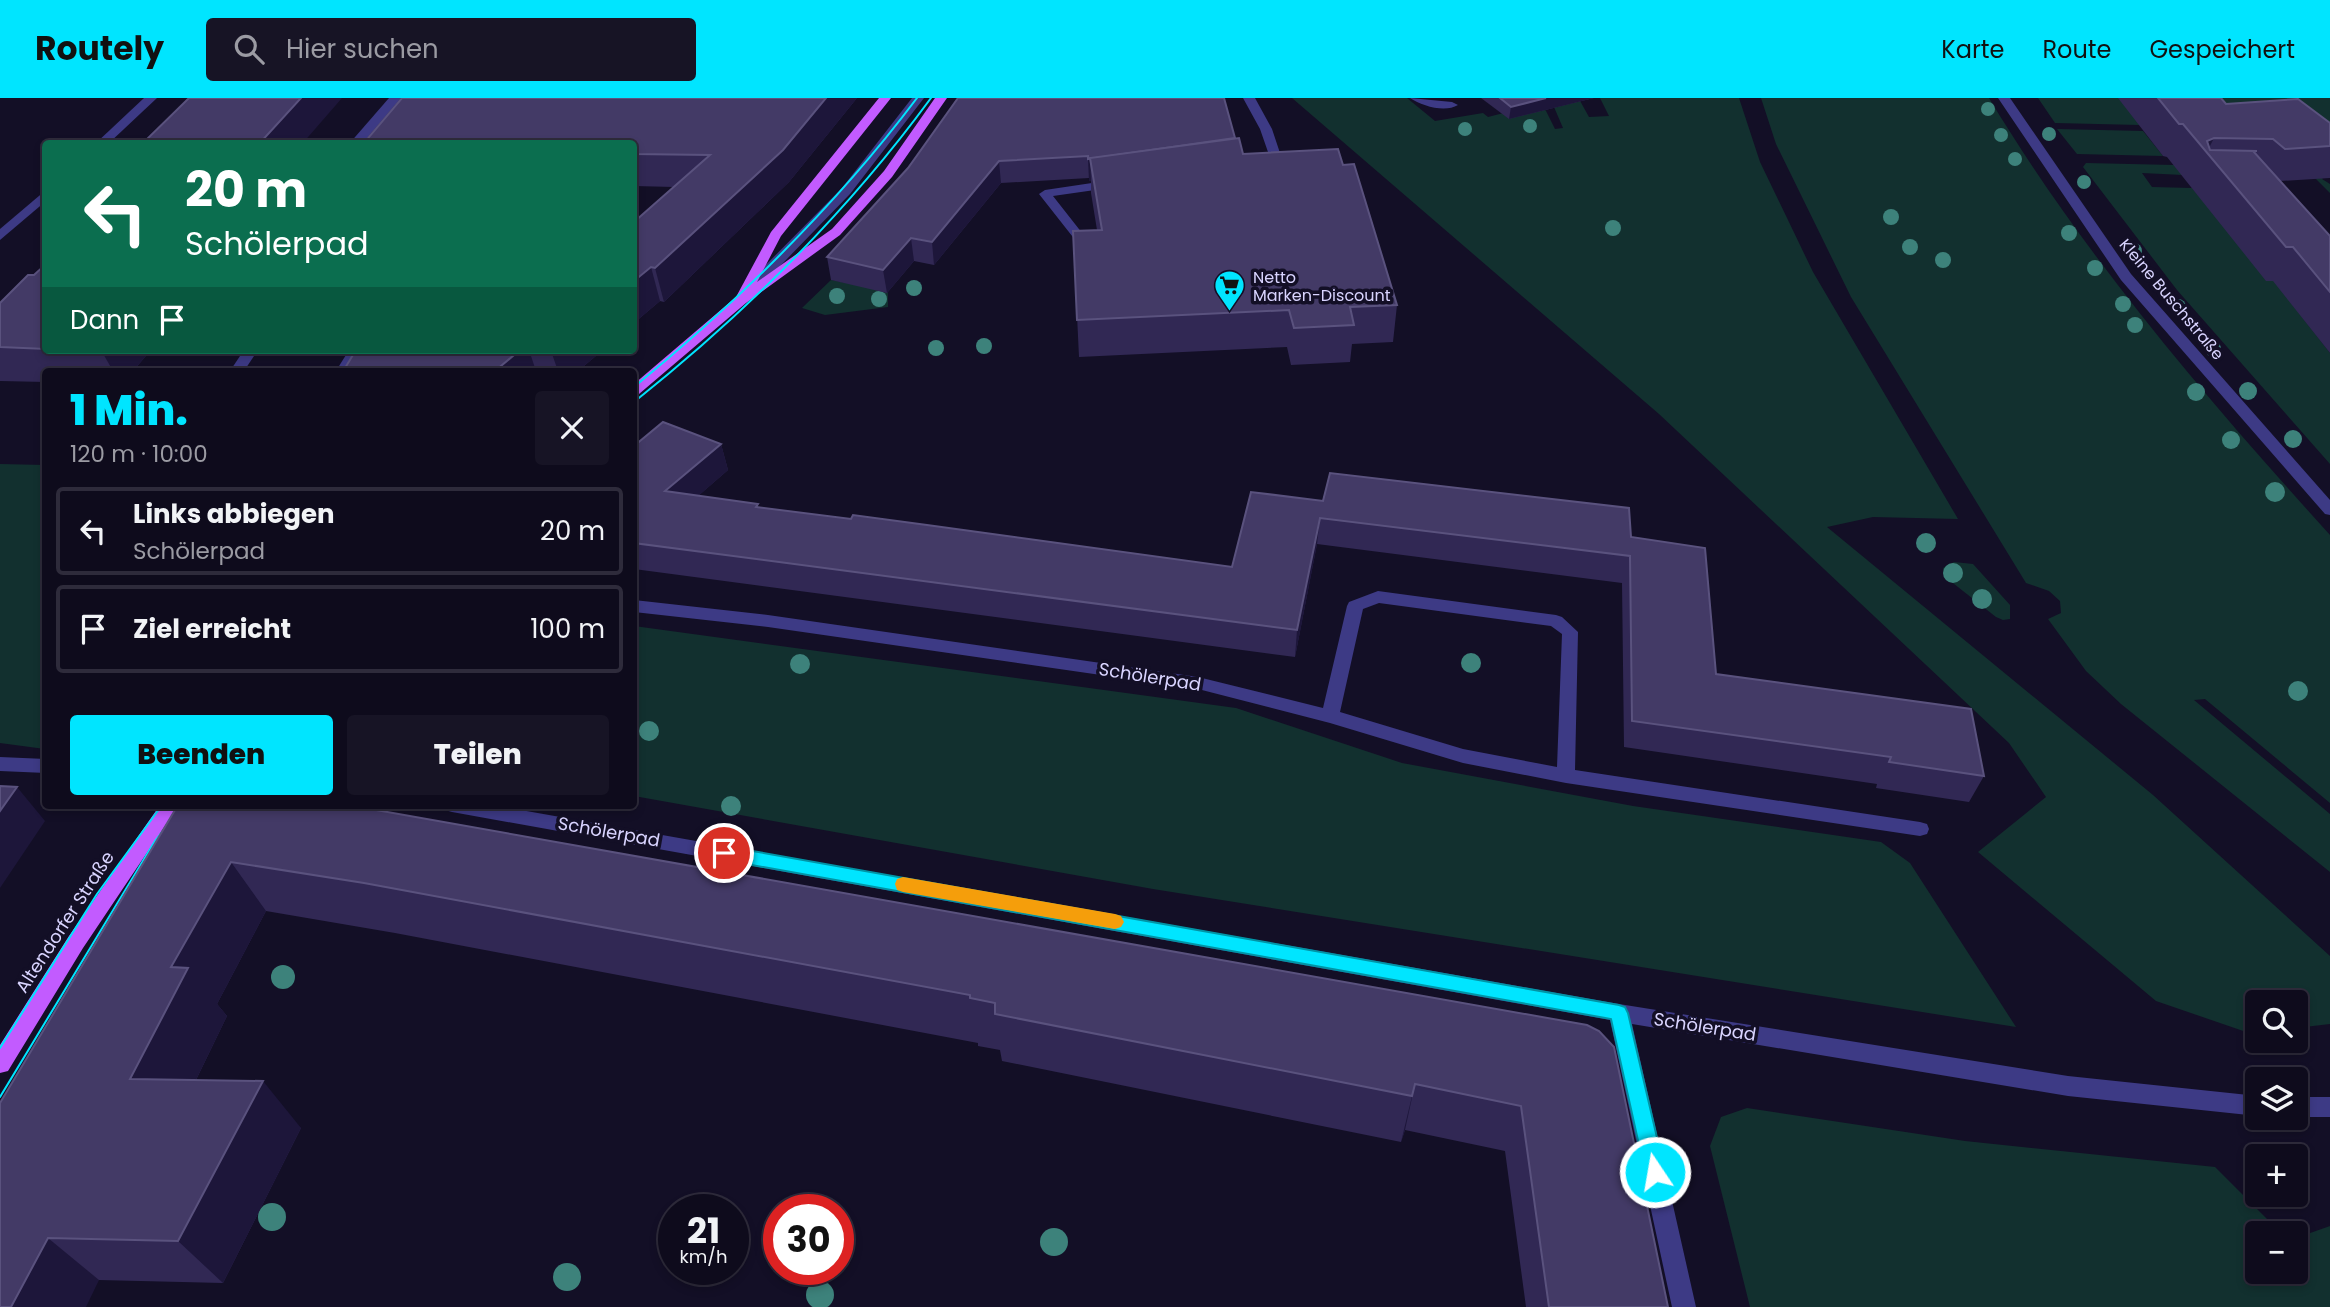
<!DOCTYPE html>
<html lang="de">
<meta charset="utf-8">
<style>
body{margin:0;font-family:Poppins,sans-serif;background:#171425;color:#f1f3f6;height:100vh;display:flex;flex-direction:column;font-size:26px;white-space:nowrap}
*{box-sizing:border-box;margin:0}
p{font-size:23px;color:#9b9ba3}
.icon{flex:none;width:38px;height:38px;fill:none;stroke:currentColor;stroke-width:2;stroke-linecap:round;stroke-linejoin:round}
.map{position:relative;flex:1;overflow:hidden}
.details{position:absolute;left:42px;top:270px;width:595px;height:441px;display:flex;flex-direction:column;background:#0e0b1c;border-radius:7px;box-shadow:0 4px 10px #0003,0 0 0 2px #2e2b3b}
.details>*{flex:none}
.banner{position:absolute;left:42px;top:42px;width:595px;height:214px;border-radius:7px;box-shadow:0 4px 10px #0003,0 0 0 2px #2e2b3b;background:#0b6e4f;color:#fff;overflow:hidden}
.fabs{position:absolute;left:2245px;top:892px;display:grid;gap:14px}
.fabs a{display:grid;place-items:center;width:63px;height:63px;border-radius:7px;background:#0e0b1c;box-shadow:0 4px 10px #0003,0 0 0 2px #2e2b3b;font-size:35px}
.speed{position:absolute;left:658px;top:1096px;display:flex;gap:14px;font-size:35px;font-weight:700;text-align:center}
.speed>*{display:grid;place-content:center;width:91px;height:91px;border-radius:50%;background:#0e0b1c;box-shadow:0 4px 10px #0003,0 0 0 2px #2e2b3b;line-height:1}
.speed small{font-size:18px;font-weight:400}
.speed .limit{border:10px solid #d22;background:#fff;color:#111}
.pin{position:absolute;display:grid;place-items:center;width:60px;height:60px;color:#fff;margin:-30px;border:4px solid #fff;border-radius:50%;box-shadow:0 2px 7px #0007}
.me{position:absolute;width:77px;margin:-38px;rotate:348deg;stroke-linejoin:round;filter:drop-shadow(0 0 5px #0008)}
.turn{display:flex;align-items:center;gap:24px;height:147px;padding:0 28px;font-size:32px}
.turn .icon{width:91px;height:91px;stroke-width:2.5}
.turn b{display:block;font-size:49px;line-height:60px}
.then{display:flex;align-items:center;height:66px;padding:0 28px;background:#0003;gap:14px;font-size:26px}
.round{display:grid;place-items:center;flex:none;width:74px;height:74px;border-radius:7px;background:#171425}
.overview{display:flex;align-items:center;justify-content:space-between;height:119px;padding:0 28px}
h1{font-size:42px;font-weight:800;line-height:52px;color:#00e5ff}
.button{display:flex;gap:14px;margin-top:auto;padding:14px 28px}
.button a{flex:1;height:80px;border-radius:7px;background:#00e5ff;color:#111;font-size:28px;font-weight:800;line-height:80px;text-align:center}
.button a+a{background:#171425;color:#f1f3f6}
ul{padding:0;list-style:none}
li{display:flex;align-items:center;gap:21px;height:88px;margin:0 14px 10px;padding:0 14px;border:4px solid #2e2b3b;border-radius:7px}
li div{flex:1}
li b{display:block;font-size:26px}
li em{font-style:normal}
header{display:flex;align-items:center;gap:42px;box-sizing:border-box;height:98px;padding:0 35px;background:#00e5ff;color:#111}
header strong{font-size:33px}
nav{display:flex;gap:38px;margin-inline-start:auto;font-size:24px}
.search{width:490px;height:63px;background:#171425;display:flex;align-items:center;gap:18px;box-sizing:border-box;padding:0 24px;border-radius:7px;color:#9b9ba3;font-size:26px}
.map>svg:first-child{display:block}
.green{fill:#12302f}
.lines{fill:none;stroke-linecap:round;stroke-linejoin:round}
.minor{fill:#3d3a85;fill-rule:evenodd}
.major{fill:#c25bff;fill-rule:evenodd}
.tram{stroke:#00e5ff;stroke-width:2}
.tree{fill:#3d827b}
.wall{fill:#312854}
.shaded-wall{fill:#1d163a}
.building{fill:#433a66;stroke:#5a527e;stroke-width:2}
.route{fill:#00e5ff;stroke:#0095a6;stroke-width:2}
.slow{fill:#f59e0b}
.labels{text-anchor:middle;stroke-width:7;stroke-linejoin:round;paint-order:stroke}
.far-poi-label{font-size:16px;fill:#d9d4ff;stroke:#130f26;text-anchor:start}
.far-street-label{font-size:16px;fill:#d9d4ff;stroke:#130f26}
.street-label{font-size:18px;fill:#d9d4ff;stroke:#130f26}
</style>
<header>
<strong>Routely</strong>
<div class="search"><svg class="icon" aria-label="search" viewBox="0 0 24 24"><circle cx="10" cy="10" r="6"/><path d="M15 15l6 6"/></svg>Hier suchen</div>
<nav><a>Karte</a><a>Route</a><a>Gespeichert</a></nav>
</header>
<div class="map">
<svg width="2330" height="1209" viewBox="0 0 2330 1209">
<rect width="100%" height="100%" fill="#130f26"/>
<!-- green -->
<g class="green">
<polygon points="1292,0 1407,0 1435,23 1483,15 1488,19 1542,5 1555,31 1563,30 1551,2 1579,1 1589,19 1609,18 1600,0 1739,0 1760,64 1813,174 1958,421 1873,419 1827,429 2153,697 2330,858 2330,926 2296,930 2296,905 2258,905 2257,935 2252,936 2156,903 1978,754 2046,699 2009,645 1659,316"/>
<path d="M1761,0H1989C2085,159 2206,300 2330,437V705L2205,601L2194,602L2330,716V774L2121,606L2086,573L2048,521L2061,515L2060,503L2049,493L2026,485L1851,199L1776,46Z"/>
<polygon points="2038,0 2330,0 2330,73 2322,81 2330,86 2330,95 2316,81 2297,67 2139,27 2055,25"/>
<polygon points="2057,31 2143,33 2163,58 2077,56"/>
<polygon points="2086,65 2174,67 2183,77 2142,75 2152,89 2192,90 2274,183 2330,255 2330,366 2177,192 2083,69"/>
<polygon points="831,182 888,193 888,209 825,217 802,210"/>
<polygon points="0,366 45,367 45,651 0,645"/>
<polygon points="1954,464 1973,466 2010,507 2010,521 2003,522 1996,519 1944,478 1943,470"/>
<polygon points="634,528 1236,610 1402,665 1633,708 1881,744 1910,765 2016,929 1153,791 634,698"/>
<polygon points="1747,1010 1965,1043 2215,1069 2282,1136 2258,1136 2258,1174 2296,1174 2296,1140 2330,1128 2330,1209 1750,1209 1710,1048 1721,1019"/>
</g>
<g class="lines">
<!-- minor -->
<g class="minor">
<polygon points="144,0 157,0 108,46 95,46"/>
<polygon points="389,0 401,0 362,46 349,46"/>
<polygon points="912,0 924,0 850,96 750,199 740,199 740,193 842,90"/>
<polygon points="1243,0 1255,0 1272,31 1280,55 1255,71 1249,67 1251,64 1268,54 1260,31"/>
<path d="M1410,0L1452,4L1458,7C1445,15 1422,8 1410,0Z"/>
<polygon points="1998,0 2010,0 2131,176 2330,402 2330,417 2325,416 2121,182"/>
<polygon points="1112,82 1118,86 1116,89 1053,98 1086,140 1080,144 1076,143 1039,96 1045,92"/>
<polygon points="46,92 46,103 0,142 0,131"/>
<polygon points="244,252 258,252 244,273 230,273"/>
<polygon points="349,252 363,252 350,273 336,273"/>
<path d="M1378,493L1556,517L1562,519L1578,534L1575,672L1920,724L1927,726L1929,731L1927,736L1920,738L1566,685L1463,665L1330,625L1198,591L768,529L634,514V502L768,517L1198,579L1323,610L1347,508L1349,504ZM1379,505L1551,528L1562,536L1557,669L1463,651L1340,614L1363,511Z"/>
<polygon points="0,659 46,661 46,675 0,673"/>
<polygon points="443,707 493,707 1619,906 2068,978 2258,998 2258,1018 2068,998 1632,926 1696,1209 1672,1209 1610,922 452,714 445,712"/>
<rect x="2296" y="999" width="34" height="20"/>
</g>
<!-- major -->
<g class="major">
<polygon points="879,0 891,0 781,138 757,184 832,131 884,73 935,0 947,0 892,79 840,137 746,205 639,296 634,297 634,286 736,199 771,134"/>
<polygon points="160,707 179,707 83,850 8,973 0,975 0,947 69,838"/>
</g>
<!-- tram -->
<g class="tram">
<path d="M634,289C740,202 835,109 917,0"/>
<path d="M634,304C747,214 846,116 931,0"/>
<polyline points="0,950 97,796 162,707"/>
<polyline points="0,999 155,743 184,707"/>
</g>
</g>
<!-- trees -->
<g class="tree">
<circle cx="1988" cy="11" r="7"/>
<circle cx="1530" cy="28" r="7"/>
<circle cx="1465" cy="31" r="7"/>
<circle cx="2049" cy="36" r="7"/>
<circle cx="2001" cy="37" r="7"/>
<circle cx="2015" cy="61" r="7"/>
<circle cx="2084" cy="84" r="7"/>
<circle cx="1891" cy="119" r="8"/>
<circle cx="1613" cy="130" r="8"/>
<circle cx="2069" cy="135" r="8"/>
<circle cx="1910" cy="149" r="8"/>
<circle cx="2134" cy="153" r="8"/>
<circle cx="1943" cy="162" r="8"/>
<circle cx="2095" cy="170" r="8"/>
<circle cx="914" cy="190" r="8"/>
<circle cx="837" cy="198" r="8"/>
<circle cx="879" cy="201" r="8"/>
<circle cx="2123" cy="206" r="8"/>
<circle cx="2178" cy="209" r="8"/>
<circle cx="2135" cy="227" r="8"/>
<circle cx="984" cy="248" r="8"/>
<circle cx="936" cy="250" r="8"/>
<circle cx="2213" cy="251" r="8"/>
<circle cx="2248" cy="293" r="9"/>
<circle cx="2196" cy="294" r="9"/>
<circle cx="2293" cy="341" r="9"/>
<circle cx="2231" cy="342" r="9"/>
<circle cx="2275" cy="394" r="10"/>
<circle cx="1926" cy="445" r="10"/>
<circle cx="1953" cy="475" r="10"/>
<circle cx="1982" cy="501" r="10"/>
<circle cx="1471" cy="565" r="10"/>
<circle cx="800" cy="566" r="10"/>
<circle cx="2298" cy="593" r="10"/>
<circle cx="649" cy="633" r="10"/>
<circle cx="731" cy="708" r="10"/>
<circle cx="283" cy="879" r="12"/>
<circle cx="272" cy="1119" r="14"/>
<circle cx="1054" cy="1144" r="14"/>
<circle cx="567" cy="1179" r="14"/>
<circle cx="820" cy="1197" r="14"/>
</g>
<!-- wall -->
<g class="wall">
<polygon points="857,0 789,84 664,204 660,203 634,225 674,89 634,88 634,46"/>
<polygon points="1481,0 1594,0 1509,21"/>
<polygon points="2118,0 2221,0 2226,6 2330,25 2330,80 2280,83 2330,138 2330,255 2273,183 2266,183 2167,59 2163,58"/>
<polygon points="1235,40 1243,56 1397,207 1393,244 1352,246 1350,264 1291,267 1287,249 1079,259 1073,133 1097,132 1091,95 1091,83 1089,83 1089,80 1001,85 934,167 914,163 887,195 831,182 827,159 908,70"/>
<polygon points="46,166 46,252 151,252 133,273 46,273 46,284 0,283 0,205 34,177"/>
<polygon points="356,252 603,252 578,273 346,273 345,270"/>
<polygon points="721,346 728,372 698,398 758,406 758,409 1232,469 1323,403 1631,439 1716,576 1984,678 1969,704 1876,690 1877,686 1624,649 1622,485 1317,446 1295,559 634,471 634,348"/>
<polygon points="178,707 1587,927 1668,1209 1526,1209 1505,1053 1405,1032 1401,1044 1002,963 1000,952 978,948 978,945 395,835 266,813 217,906 227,918 196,982 301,1030 223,1185 99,1182 0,1209"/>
</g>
<!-- shaded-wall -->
<g class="shaded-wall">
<polygon points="301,0 342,0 302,46 259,46"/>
<polygon points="826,0 857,0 789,84 664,204 655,170"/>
<polygon points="1546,0 1594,0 1509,21 1511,9"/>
<polygon points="2214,40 2207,54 2207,43"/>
<polygon points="1088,61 1090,61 1091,83 1089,83"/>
<polygon points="999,63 1001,85 934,167 932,144"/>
<polygon points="911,140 914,163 887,195 883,172"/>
<polygon points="651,169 660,203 634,225 634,183"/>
<polygon points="101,252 151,252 133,273 113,273"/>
<polygon points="520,252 529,252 536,273 495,273"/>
<polygon points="552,252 603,252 578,273 558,273 551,253"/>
<polygon points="721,346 728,372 673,420 665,393"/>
<polygon points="1320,420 1317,446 1295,559 1297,532"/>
<polygon points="17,689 45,723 0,790 0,713"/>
<polygon points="231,764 266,813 217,906 227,918 174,1027 130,981 171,869"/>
<polygon points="263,983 301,1030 223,1185 178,1143"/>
<polygon points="1415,986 1405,1032 1401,1044 1412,998"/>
<polygon points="48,1140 99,1182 86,1209 11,1209"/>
</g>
<!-- building -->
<g class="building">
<polygon points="189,0 301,0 259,46 142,46"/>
<polygon points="402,0 826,0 783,52 655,170 651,169 634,183 634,124 710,57 634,56 634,46 363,46"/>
<polygon points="958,0 1224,0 1235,40 1088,61 1088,58 999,63 932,144 911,140 883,172 827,159 908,70"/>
<polygon points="1500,0 1546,0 1511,9"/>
<polygon points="2158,0 2221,0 2226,6 2298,1 2330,25 2330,48 2285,51 2273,41 2214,40 2207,43 2210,52 2257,53 2253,53 2330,138 2330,194 2293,149 2286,149 2183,26 2179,26"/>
<polygon points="1239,40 1243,56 1338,51 1343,67 1354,66 1397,207 1350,209 1354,227 1294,230 1289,212 1077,222 1073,133 1102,132 1090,60"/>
<polygon points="46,166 46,251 0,249 0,205 28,177 34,177"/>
<polygon points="356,252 520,252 495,273 345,270"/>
<polygon points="663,324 721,346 665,393 758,406 756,409 851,421 853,417 927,427 1232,469 1251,394 1323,403 1330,375 1629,410 1631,439 1705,450 1716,576 1971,611 1984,678 1889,664 1891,659 1632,623 1630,458 1320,420 1297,532 634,445 634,348"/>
<polygon points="0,688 17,689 0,713"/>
<polygon points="178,707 348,707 1587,927 1599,933 1614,949 1668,1209 1549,1209 1521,1008 1415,986 1412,998 995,916 995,905 970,900 970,897 364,785 231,764 171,869 188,870 130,981 263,983 178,1143 48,1140 11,1209 0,1209 0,1005"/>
</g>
<!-- route -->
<polygon class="route" points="724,748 1619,907 1625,909 1628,915 1665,1074 1662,1081 1655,1083 1648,1081 1645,1074 1611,921 724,762 718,760 716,755 718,750"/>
<!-- slow -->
<polygon class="slow" points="903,779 1115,816 1121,818 1124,824 1121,829 1115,831 903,794 897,792 895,786 897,781"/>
<!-- icons -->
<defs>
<symbol id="supermarket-pin" viewBox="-11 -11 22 30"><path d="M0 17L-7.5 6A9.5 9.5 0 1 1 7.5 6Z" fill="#00e5ff" stroke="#130f26"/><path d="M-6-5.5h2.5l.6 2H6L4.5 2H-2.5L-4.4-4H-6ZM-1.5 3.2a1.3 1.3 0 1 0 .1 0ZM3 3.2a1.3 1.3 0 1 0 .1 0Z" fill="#111"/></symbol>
</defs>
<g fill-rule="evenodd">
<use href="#supermarket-pin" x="1212" y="170" width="35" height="47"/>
</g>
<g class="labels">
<!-- far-poi labels -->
<g class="far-poi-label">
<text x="1253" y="185">Netto<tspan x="1253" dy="18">Marken-Discount</tspan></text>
</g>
<!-- far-street labels -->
<g class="far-street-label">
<text transform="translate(2172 201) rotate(50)" y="6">Kleine Buschstraße</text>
</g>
<!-- street labels -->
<g class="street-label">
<text transform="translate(1150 579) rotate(9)" y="6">Schölerpad</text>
<text transform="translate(609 734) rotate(10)" y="6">Schölerpad</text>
<text transform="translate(65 824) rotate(-57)" y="6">Altendorfer Straße</text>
<text transform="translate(1705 929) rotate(9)" y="6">Schölerpad</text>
</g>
</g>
</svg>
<div class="fabs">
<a><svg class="icon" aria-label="search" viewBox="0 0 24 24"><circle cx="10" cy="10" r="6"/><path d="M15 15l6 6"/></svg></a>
<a><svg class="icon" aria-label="layers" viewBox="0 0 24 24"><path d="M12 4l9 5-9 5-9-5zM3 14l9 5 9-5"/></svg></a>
<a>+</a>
<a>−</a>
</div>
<div class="speed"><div>21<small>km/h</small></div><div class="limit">30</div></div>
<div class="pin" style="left:724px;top:755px;background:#d93025"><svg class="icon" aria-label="arrive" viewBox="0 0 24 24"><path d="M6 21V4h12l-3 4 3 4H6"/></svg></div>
<svg class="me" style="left:1655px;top:1074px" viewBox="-20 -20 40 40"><circle r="17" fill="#00e5ff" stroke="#fff" stroke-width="3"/><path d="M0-11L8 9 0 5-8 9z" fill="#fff"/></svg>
<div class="banner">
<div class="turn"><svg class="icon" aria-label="left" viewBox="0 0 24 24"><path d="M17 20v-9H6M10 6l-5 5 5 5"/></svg><div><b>20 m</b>Schölerpad</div></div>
<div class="then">Dann<svg class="icon" aria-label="arrive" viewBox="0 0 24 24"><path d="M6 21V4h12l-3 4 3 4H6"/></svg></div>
</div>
<section class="details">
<div class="overview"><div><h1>1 Min.</h1><p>120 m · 10:00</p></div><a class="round"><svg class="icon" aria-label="close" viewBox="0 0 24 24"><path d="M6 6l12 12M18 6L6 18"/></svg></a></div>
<ul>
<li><svg class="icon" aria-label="left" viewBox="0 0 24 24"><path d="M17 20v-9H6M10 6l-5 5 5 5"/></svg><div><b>Links abbiegen</b><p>Schölerpad</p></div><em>20 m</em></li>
<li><svg class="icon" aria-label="arrive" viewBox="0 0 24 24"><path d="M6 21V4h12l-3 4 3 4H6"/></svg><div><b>Ziel erreicht</b></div><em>100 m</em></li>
</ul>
<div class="button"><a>Beenden</a><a>Teilen</a></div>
</section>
</div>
